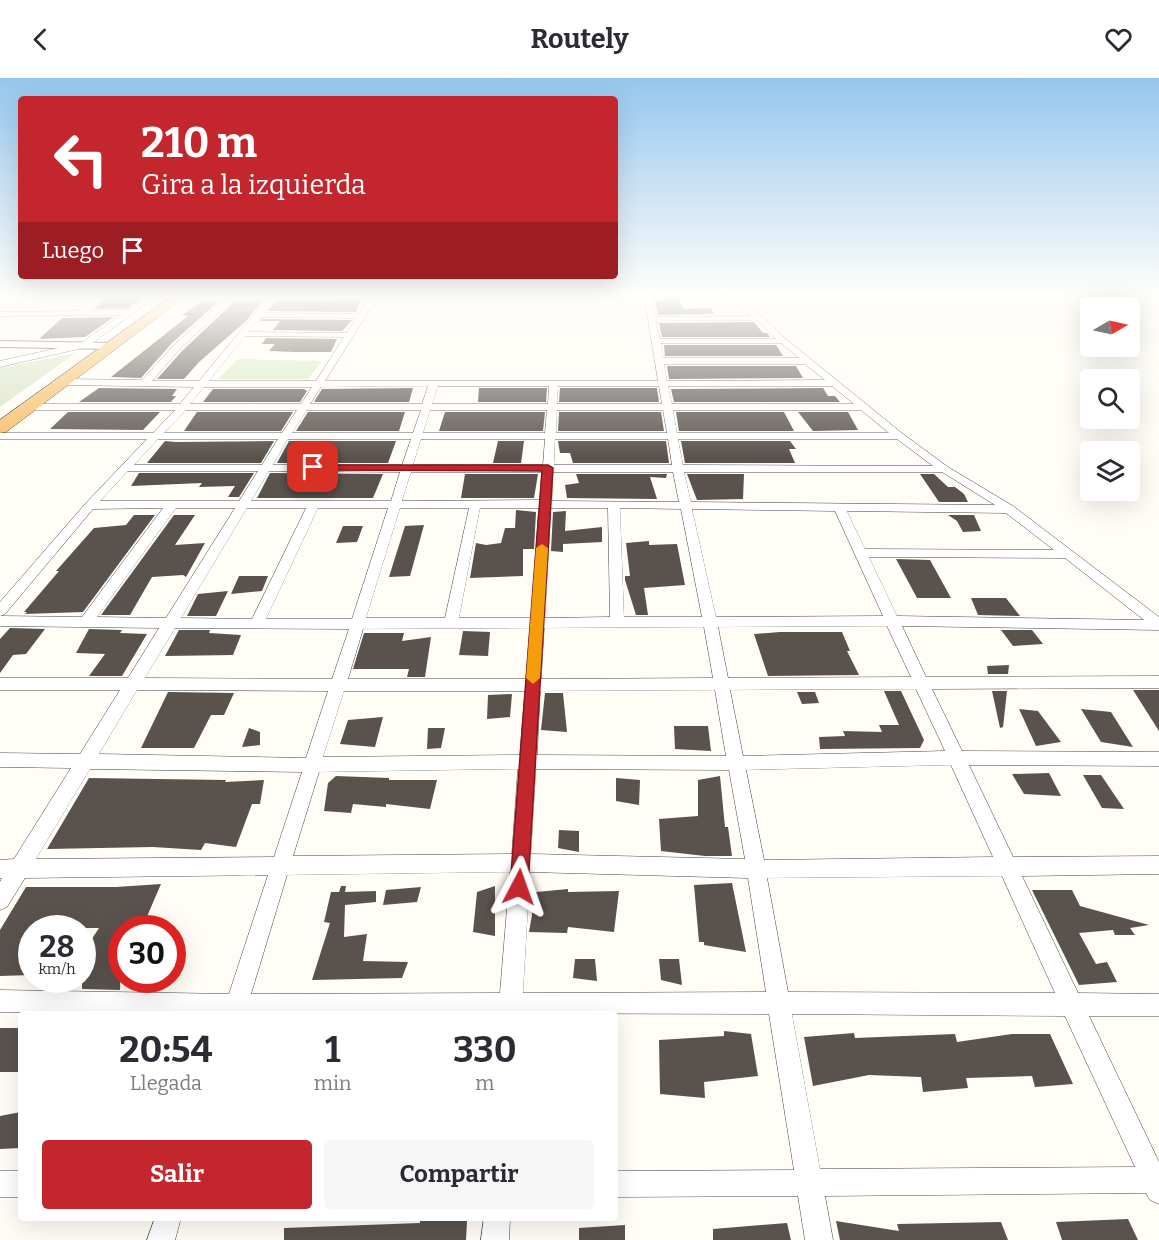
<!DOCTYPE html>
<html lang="es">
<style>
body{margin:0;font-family:Bitter,serif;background:#f7f7f7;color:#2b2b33;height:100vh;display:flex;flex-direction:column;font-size:22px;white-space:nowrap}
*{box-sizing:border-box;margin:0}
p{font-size:20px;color:#7c7c81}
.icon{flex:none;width:33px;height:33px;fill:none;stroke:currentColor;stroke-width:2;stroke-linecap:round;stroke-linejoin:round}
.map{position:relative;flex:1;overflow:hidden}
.panel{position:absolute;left:18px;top:933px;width:600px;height:210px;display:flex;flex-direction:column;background:#fff;border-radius:6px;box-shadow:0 6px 24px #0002}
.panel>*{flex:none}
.top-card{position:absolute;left:18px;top:18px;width:600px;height:183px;border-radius:6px;box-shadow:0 6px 24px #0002;background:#c4262e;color:#fff;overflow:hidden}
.needle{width:39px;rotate:81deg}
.tools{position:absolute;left:1080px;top:219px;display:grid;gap:12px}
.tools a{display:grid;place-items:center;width:60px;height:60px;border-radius:6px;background:#fff;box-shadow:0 6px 24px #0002;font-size:30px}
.speed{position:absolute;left:18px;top:837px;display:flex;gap:12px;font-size:30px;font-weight:700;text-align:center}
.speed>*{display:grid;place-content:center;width:78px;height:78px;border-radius:50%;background:#fff;box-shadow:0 6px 24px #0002;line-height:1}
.speed small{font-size:15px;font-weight:400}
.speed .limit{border:9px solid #d22;background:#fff;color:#111}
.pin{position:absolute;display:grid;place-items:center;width:51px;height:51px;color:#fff;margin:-26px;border-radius:12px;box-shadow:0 3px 9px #0006}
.me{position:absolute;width:66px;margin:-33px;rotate:4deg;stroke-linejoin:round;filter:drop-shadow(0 0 4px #0008)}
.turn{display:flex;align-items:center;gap:21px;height:126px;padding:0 24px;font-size:27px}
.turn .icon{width:78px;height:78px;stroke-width:2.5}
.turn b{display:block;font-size:42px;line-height:51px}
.then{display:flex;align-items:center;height:57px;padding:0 24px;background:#0003;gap:12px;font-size:22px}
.eta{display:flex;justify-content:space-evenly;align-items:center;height:102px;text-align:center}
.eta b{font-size:36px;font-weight:700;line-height:42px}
.button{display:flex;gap:12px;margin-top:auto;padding:12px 24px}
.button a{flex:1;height:69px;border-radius:6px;background:#c4262e;color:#fff;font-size:24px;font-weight:700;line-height:69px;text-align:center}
.button a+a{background:#f7f7f7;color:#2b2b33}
header{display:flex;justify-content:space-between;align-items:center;height:78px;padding:0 24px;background:#fff;font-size:27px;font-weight:700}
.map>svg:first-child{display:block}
.green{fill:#d5ebbd}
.cemetery{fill:#d9e3c4}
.building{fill:#5a524d}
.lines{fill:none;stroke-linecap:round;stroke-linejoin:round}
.minor-casing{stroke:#444;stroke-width:1}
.tertiary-casing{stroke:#444;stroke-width:2}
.trunk-casing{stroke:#222;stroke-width:1}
.minor{fill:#fff;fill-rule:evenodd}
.tertiary{fill:#fff;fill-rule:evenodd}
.trunk{fill:#f7bc64;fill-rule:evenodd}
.route{fill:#c4262e;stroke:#7f191e;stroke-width:1.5}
.slow{fill:#f59e0b}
</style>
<header><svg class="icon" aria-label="back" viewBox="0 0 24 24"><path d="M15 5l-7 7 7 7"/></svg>Routely<svg class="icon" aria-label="heart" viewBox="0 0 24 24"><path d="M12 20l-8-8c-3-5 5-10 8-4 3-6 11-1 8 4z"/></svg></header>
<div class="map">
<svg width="1159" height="1162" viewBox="0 0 1159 1162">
<rect width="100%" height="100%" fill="#fffdf5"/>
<!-- green -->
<polygon class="green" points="238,281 322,283 308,301 218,301"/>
<!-- cemetery -->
<polygon class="cemetery" points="76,275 0,329 0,290"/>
<!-- building -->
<g class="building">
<polygon points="110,217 146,217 127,231 94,231"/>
<polygon points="662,218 678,219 684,231 711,230 714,236 658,237 655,223 664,222"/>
<polygon points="361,222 356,234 268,233 275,223"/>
<polygon points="262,223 246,243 199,284 184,301 157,301 182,273 234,224"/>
<polygon points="201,224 218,224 172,265 141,300 111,299 188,238 182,237"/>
<polygon points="114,239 85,259 39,261 62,240"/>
<polygon points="261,241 352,242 342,253 273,252 280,243 260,243"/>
<polygon points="754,244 763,255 767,255 770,259 662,259 659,245"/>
<polygon points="266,260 337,261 331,274 295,274 269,273 275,266 262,266"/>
<polygon points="664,267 776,267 783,278 665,278"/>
<polygon points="667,288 796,288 803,300 669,301"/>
<polygon points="99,310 177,311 172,318 176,318 171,324 79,324"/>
<polygon points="413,310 409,324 314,324 322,311"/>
<polygon points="479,310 547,310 546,324 478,324"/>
<polygon points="560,310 657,310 659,324 559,324"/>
<polygon points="823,310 828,318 835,318 840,324 674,324 671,311"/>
<polygon points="213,311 304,311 307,313 300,324 203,324"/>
<polygon points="68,334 160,334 143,352 50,351"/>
<polygon points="197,334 293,334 281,353 184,353"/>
<polygon points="308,334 405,334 399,353 296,353"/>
<polygon points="445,334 545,334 543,353 439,353"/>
<polygon points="559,334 661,334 664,353 558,353"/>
<polygon points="676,334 784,334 794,353 679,353"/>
<polygon points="798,334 848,334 858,352 813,353"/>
<polygon points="165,363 176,364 274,363 261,385 147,385"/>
<polygon points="289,363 396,363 388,385 277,385"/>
<polygon points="498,363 524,363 521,385 493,385"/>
<polygon points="558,363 666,363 669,385 573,385 570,375 560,375"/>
<polygon points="681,363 790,363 796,371 789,371 795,385 685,385"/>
<polygon points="139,395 254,395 239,419 228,419 235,408 199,409 202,405 131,408"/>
<polygon points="270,395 383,396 373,420 257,420"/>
<polygon points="465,396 538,396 534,420 461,420"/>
<polygon points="576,396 667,396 666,400 650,399 657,421 567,420 565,407 579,405"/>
<polygon points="687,396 744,396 743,421 697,422"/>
<polygon points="920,396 934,396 948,409 955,409 964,416 968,424 939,424"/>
<polygon points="516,432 536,434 534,471 523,471 523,498 470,500 476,465 486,467 501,465 505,450 515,450"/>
<polygon points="566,433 565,453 602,449 602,464 563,466 563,474 551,473 553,434"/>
<polygon points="134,437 155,437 83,534 25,536 27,534 24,534 59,493 56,493 94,450 126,447"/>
<polygon points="174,437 195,437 175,467 205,465 186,499 183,497 152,499 130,537 101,537"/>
<polygon points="948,437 974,437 981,453 963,454 957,443"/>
<polygon points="424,447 410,498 389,499 405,448"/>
<polygon points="343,448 363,448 357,464 336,465"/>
<polygon points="649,463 649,467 677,466 685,507 644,510 648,537 636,537 625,502 625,498 630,498 626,465"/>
<polygon points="896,481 930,482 951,520 917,520"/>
<polygon points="239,498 268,498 262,513 231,516"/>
<polygon points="228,513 216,538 187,538 198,516"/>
<polygon points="971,520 1006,520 1020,538 978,537"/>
<polygon points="10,550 45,551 26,576 13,577 0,595 0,561"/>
<polygon points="89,551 122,552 120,555 147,556 122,598 89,598 105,576 76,575"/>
<polygon points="179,552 210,552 209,555 241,557 233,577 165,578"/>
<polygon points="1001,552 1032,552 1043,566 1013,568"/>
<polygon points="463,553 490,554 488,578 459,577"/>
<polygon points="780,554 842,554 850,573 847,573 859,597 768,598 754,556"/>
<polygon points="364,555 404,555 402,563 431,559 425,599 407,599 409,591 353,591"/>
<polygon points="1009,587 1008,596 988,596 987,588"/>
<polygon points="1133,612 1159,612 1159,653"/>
<polygon points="884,613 901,613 924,662 920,670 820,671 819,659 845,658 843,653 882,654 879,647 899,647"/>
<polygon points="992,613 1007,613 1003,649 1000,650"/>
<polygon points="168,614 234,615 224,637 211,637 194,670 141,670"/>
<polygon points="797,614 815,614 819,625 802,626"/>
<polygon points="545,615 563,615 567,654 541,652"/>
<polygon points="512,616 510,639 487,641 488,617"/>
<polygon points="1019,631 1038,633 1061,664 1036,668"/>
<polygon points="1081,631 1111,634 1133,669 1101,664"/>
<polygon points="383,639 375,669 340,666 348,642"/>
<polygon points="674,648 708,648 711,673 675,671"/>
<polygon points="249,650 260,654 260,667 242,669"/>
<polygon points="428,650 445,650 441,670 427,671"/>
<polygon points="1049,695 1061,718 1024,716 1012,696"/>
<polygon points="1083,697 1101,697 1124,731 1102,730"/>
<polygon points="336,698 389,700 389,702 437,702 430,731 386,726 386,729 353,726 351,735 324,733 328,705"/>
<polygon points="720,698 725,749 728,749 732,778 705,778 661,773 659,741 698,738 698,702"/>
<polygon points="89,700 226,702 225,704 264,702 260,726 252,726 236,769 205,765 201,772 153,769 47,771"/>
<polygon points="616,700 640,702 639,727 616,723"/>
<polygon points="559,752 579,753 579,774 558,770"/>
<polygon points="732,805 746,874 704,867 704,864 699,864 694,807"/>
<polygon points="161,806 142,850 122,850 120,912 82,911 82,876 99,850 32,850 32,897 0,898 0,852 26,809 116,809"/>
<polygon points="341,808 346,808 345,814 376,813 376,824 345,827 344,859 367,856 363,883 408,884 402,900 312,902 330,845 324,844 331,814 339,814"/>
<polygon points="495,808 495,858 473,854 477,814"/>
<polygon points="421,809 417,824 383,827 386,812"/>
<polygon points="568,811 568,814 619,813 614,854 568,849 567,855 529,854 536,814"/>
<polygon points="1032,812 1072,812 1080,828 1149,847 1130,850 1135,857 1115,857 1113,852 1079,855 1096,886 1107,884 1117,904 1079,907"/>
<polygon points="575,881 595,881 597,903 573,900"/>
<polygon points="659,881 679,881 682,907 661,902"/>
<rect x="0" y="950" width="21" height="44"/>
<polygon points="724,953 751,956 758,998 704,1004 705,1020 660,1016 659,962 724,958"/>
<polygon points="854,955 855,960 955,956 957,964 1012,956 1050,956 1073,1006 1035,1009 1032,998 966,1000 968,1010 923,1014 921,999 869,997 813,1008 804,959"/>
<polygon points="21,1034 21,1070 0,1071 0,1038"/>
<polygon points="1128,1141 1138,1162 1062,1162 1056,1144"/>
<polygon points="420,1143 467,1143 466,1162 284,1162 284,1150 420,1145"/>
<polygon points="836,1143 899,1153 897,1146 1001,1144 1008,1162 840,1162"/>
<polygon points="787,1145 791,1162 713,1162 713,1151"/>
<polygon points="625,1147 625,1162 579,1162 579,1150"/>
</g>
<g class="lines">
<defs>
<g id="minor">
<polygon points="100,217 108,217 88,233 128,233 150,217 158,217 87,269 0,289 0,283 81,265 121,237 0,238 0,234 78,233"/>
<path d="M224,217H459L377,220L325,303H658L644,217H652L656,239L751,238L723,217H731L762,238L786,261L903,356L948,389L1013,428L1159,539V552L902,548L926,599L1159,598V610L932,611L962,673L1159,674V688L969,687L1013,779L1159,778V796L1022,798L1078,915L1159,916V938H1089L1159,1084V1126L1150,1122L1146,1115L825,1118L833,1162H805L798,1118L615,1119V1093L794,1092L769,936L0,934V912L229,916L268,797L25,800L7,829L0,832V804L2,800H0V782L14,781L71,690L0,689V675L80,676L120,612H0V600H128L159,550L0,548V538L82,539L163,430L93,431L5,536L0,538V524L86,425L147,361H0V355H153L175,332H29L24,329L29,326H180L194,309L64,307L59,304L64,301L142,302L174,267L224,222H177L174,218ZM369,220L359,236L264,235L274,221ZM267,221L199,303H152L180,271L233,222ZM260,239L356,240L347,255L248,254ZM757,242L776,261H660L656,243ZM245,258L344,259L316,303H209ZM661,265H781L799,280H663ZM664,286H805L825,302L667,303ZM428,308L422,326H310L321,309ZM438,308H549L548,326H432ZM558,308H659L662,326H557ZM668,308H832L854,326H672ZM204,309H312L301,326H190ZM186,332H297L282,355H164ZM307,332H421L413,355H292ZM430,332H547L545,355H423ZM557,332H663L667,355H556ZM673,332H861L889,355H677ZM158,361H278L262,387H134ZM288,361H411L402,387H273ZM421,361H545L543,387H413ZM555,361H668L672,387H554ZM678,361H897L933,388L683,387ZM128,393H258L239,423H100ZM269,393L400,394L391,423H251ZM411,394H542L540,422L402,423ZM553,394H673L679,424L552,423ZM684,394H942L995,427L691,424ZM176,430H235L166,540L97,539ZM247,430H306L252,541L181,540ZM318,430H388L352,541H266ZM400,430H469L445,540H366ZM480,430H539L531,540H459ZM551,430H608L610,539L545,540ZM620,430L681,431L702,539H624ZM692,431L835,433L883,538L716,539ZM847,433L1006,435L1054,472L865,471ZM869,479L1065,480L1144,542L897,538ZM887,548L911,599L728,600L718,549ZM704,549L713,600L541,601L544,550ZM175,550L349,551L332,601L145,600ZM530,550L526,601H348L363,551ZM916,611L945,673L743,678L730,612ZM137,612L328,613L306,680L99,676ZM715,612L726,678L537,677L540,613ZM344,613H525L520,677L323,679ZM951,687L993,779L764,782L746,692ZM90,691L302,694L274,779L36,781ZM518,691L512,776L293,778L319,694ZM536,691L729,692L745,781L531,776ZM510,794L500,915L251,916L287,797ZM530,794L748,800L766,914L523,915ZM1002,798L1055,915L788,914L767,800ZM792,936L1065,938L1135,1089L820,1091Z"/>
<rect x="0" y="1093" width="21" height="26"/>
<polygon points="155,1140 181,1140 175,1162 147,1162"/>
<polygon points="484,1140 510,1140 509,1162 481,1162"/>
</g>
<polygon id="tertiary" points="0,263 113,265 118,268 113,271 0,269"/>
<polygon id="trunk" points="173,217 187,217 6,354 0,355 0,342"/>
</defs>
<!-- minor casing -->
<use href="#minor" class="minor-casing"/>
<!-- tertiary casing -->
<use href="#tertiary" class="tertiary-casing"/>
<!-- trunk casing -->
<use href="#trunk" class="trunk-casing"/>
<!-- minor -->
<use href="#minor" class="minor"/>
<!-- tertiary -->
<use href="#tertiary" class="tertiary"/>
<!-- trunk -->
<use href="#trunk" class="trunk"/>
</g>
<!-- sky -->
<linearGradient id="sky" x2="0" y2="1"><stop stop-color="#95c6ee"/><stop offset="0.57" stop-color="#fffefa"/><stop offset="1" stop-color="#fffefa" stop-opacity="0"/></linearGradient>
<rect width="1159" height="380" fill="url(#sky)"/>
<!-- route -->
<polygon class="route" points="309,387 548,387 553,390 528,809 525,815 519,818 513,815 510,809 542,393 313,392 309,391"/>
<!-- slow -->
<polygon class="slow" points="542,466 548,470 540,600 533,606 526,600 536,470"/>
</svg>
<div class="tools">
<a><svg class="needle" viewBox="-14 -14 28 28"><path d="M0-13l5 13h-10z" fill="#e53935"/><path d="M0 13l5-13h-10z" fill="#7c7c81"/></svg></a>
<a><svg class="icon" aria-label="search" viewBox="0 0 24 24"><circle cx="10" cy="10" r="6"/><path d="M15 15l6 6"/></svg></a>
<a><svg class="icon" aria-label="layers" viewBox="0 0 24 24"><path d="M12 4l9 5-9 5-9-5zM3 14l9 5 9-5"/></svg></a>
</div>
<div class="speed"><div>28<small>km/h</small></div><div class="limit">30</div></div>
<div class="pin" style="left:313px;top:389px;background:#d93025"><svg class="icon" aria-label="arrive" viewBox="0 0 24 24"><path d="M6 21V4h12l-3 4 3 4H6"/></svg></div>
<svg class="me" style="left:519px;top:809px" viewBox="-20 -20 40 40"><path d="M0-17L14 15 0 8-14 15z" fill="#c4262e" stroke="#fff" stroke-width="4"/></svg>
<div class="top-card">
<div class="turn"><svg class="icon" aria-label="left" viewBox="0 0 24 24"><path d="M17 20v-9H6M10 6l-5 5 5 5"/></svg><div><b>210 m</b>Gira a la izquierda</div></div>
<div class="then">Luego<svg class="icon" aria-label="arrive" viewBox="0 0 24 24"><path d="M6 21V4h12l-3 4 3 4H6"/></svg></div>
</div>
<section class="panel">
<div class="eta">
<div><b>20:54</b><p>Llegada</p></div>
<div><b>1</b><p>min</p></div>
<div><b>330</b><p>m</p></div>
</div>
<div class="button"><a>Salir</a><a>Compartir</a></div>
</section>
</div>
